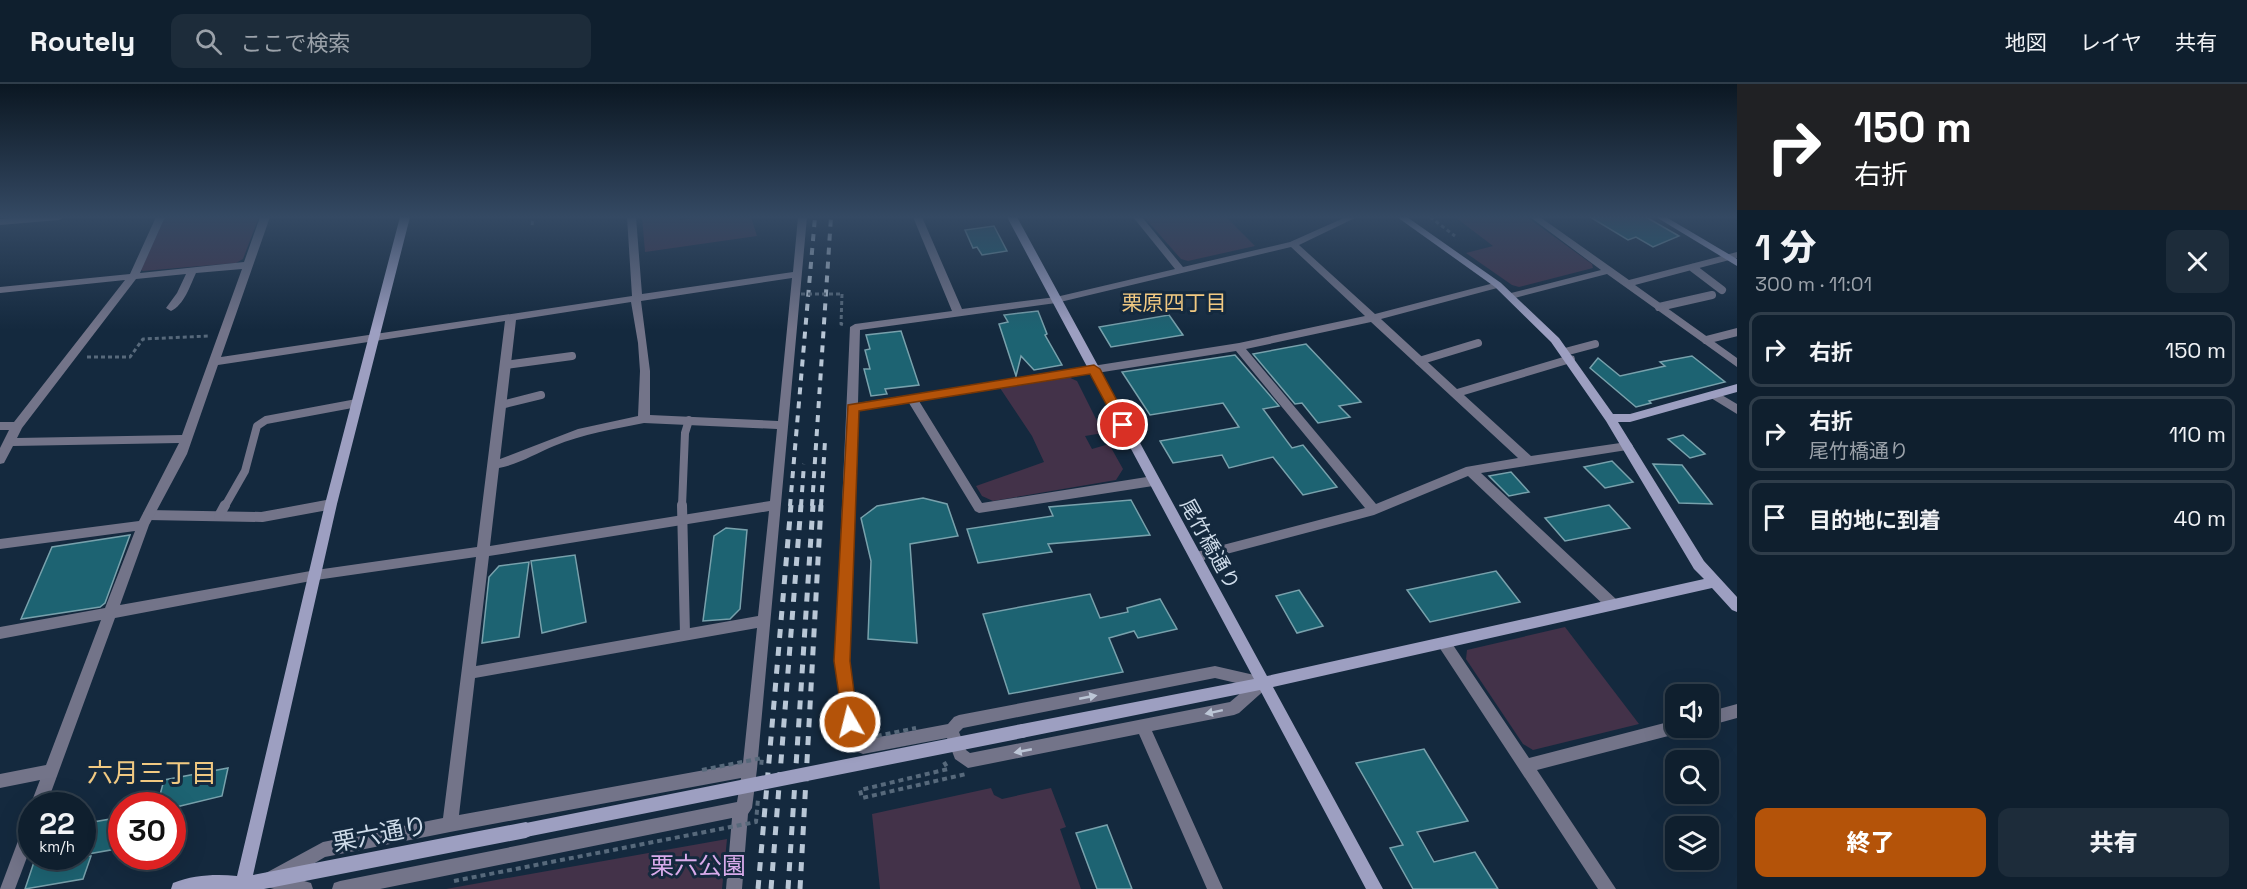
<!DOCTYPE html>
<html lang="ja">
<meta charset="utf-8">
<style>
body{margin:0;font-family:"Space Grotesk","Noto Sans JP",sans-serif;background:#1d2c3a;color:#f1f3f6;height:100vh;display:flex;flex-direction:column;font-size:22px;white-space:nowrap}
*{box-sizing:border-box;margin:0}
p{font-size:20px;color:#9ba2aa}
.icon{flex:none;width:33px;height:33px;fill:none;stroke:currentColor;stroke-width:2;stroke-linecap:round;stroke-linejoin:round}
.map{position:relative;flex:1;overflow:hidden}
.side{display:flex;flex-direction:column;background:#0f1f2e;width:510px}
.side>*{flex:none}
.banner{background:#202124;color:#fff;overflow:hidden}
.buttons{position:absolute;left:1665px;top:600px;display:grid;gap:12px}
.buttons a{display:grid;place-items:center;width:54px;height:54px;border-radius:12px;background:#0f1f2e;box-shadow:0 6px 24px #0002,0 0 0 2px #2f3d4a;font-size:30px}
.speed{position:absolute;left:18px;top:708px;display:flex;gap:12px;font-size:30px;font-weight:700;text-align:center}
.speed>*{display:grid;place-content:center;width:78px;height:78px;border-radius:50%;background:#0f1f2e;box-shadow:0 6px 24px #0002,0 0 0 2px #2f3d4a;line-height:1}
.speed small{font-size:15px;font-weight:400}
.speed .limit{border:9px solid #d22;background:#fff;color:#111}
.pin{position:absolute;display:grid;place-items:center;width:51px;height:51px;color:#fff;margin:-26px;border:3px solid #fff;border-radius:50%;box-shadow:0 2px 6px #0007}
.me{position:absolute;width:66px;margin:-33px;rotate:352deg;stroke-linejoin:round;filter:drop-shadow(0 0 4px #0008)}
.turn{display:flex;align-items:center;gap:21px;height:126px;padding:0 18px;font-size:27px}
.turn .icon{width:78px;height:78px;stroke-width:2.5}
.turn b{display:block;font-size:42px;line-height:51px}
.round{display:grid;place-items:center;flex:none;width:63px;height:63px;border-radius:12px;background:#1d2c3a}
.overview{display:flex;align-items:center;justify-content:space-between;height:102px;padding:0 18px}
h1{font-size:36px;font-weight:800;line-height:45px}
.button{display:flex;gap:12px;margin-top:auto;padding:12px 18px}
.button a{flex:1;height:69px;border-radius:12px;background:#b45309;color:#fff;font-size:24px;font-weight:800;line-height:69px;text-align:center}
.button a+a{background:#1d2c3a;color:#f1f3f6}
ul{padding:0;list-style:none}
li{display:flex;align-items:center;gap:18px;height:75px;margin:0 12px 9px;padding:0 6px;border:3px solid #2f3d4a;border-radius:12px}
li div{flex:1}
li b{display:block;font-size:22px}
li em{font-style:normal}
header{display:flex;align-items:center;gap:36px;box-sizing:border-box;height:84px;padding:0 30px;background:#0f1f2e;border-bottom:2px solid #2f3d4a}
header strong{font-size:28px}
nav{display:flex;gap:33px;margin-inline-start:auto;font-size:21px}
.search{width:420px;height:54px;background:#1d2c3a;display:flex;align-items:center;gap:15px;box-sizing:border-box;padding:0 21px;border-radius:12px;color:#9ba2aa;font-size:22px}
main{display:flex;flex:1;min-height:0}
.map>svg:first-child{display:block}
.green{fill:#433249}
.building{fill:#1d6372;stroke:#78a1ac;stroke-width:1.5}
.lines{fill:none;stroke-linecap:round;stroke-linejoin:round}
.path{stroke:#57697b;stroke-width:3;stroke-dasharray:4 3;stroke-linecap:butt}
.lane-far1{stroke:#737489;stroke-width:8}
.lane{stroke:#737489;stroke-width:10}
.street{fill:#737489;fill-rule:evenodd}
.secondary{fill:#9d9fc1;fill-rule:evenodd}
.rail-far1{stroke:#b9c7d6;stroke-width:4;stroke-dasharray:7 7;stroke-linecap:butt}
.rail{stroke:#b9c7d6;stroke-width:5;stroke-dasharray:9 9;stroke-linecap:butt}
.path-bridge-far1{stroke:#57697b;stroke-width:3;stroke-dasharray:4 3;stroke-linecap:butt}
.path-bridge{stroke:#57697b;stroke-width:4;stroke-dasharray:5 4;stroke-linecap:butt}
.secondary-bridge{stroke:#9d9fc1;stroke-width:14}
.oneway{fill:#bcc6d6}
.route{fill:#b45309;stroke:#753606;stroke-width:1.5}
.labels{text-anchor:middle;stroke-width:6;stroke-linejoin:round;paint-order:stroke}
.street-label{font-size:20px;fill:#cedbe9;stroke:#14293e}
.neighbourhood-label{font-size:21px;fill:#f1c982;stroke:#14293e}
.near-street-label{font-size:24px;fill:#cedbe9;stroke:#14293e}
.near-park-label{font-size:24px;fill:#d8abeb;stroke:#14293e}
.near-neighbourhood-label{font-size:26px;fill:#f1c982;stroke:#14293e}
</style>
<header>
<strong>Routely</strong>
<div class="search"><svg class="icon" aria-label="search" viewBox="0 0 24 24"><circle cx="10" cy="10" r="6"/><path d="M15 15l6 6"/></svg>ここで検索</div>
<nav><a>地図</a><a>レイヤ</a><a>共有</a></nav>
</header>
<main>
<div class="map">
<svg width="1737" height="805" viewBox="0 0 1737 805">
<rect width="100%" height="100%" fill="#14293e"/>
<!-- green -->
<g class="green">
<polygon points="165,133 259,133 243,175 236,179 143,187 141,186"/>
<polygon points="642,133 680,133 680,136 700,133 751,133 757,152 645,168"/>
<polygon points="1144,133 1226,133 1255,162 1188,177 1181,175"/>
<polygon points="1455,133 1527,133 1592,180 1593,184 1519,203 1512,201 1466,169 1493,162"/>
<polygon points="1066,292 1077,297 1103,349 1085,352 1092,365 1109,360 1123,385 1116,396 993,417 982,412 976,402 1044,378 1032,352 1000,304"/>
<polygon points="1565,543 1639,640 1533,666 1523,660 1466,575 1467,566"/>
<polygon points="991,704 994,711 1002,715 1051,704 1066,743 1060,745 1081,805 880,805 872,730"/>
<polygon points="727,755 722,805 446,805"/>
</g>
<!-- building -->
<g class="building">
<polygon points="1590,133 1646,133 1679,152 1653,163 1636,153 1628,156"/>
<polygon points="994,142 1007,167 982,171 977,163 973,164 965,146"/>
<polygon points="1038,227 1047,250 1045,251 1062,281 1034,286 1021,272 1016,292 999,240 1008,238 1004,231"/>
<polygon points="1169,231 1183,251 1111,263 1099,243"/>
<polygon points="901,247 919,301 885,305 887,310 871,312 864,285 870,285 865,266 870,265 866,251"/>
<polygon points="1306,260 1361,318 1339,322 1350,333 1318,339 1302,319 1295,320 1253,270"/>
<polygon points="1235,271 1279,322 1263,325 1292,364 1303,361 1337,403 1303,411 1273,373 1229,384 1222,371 1173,379 1160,357 1239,343 1223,319 1150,331 1122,288"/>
<polygon points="1692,272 1725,298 1649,317 1651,319 1636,323 1590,284 1598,274 1620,292 1665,282 1660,278"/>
<polygon points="1683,351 1705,370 1690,374 1668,355"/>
<polygon points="1612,377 1633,398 1605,404 1584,383"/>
<polygon points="1653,380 1682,381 1712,420 1679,419"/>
<polygon points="1511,388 1529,408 1509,412 1489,392"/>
<polygon points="923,414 947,420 958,452 910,460 917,559 868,555 871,477 861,434 877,422"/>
<polygon points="1131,416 1150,451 1048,460 1052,468 978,479 967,445 1053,432 1049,423"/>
<polygon points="1609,421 1630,444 1565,457 1545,434"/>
<polygon points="726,444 747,446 740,525 730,535 703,537 714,452"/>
<polygon points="130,451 105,519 100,523 21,535 52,463"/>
<polygon points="575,471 586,538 542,549 531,477"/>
<polygon points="529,478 519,553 482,559 489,493 499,482"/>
<polygon points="1496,487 1520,518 1430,538 1407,506"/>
<polygon points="1299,506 1323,542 1297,549 1276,512"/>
<polygon points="1090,510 1100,534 1128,528 1127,524 1160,515 1177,545 1138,554 1134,547 1109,554 1123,588 1009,610 983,530"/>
<polygon points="1424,665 1468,737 1417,748 1434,778 1475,768 1498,805 1413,805 1390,764 1403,761 1356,679"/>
<polygon points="228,684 222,712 172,724 172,722 157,722 164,696"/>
<polygon points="122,733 122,764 82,771 82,740"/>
<polygon points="1107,741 1132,805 1097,805 1076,749"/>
<polygon points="36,772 91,772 83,795 25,805"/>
</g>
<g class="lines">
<!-- path -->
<g class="path">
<polyline points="1430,133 1455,152"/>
<polyline points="532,141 533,133"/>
<polyline points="842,210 841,240 845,241"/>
<polyline points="87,273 130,273 143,255 209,252"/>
</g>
<!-- lane-far1 -->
<g class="lane-far1">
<polyline points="1693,184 1722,206"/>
<polyline points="1659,223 1712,211"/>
<polyline points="1706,256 1737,248"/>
<polyline points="1565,268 1595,260"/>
<polyline points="1419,277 1478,259"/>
<polyline points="505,281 572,272"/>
<polyline points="501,321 541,311"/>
<polyline points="225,422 245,387 257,342 266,336 357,319"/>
<polyline points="319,422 331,420"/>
<polyline points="682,422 685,349 689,336"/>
</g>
<!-- lane -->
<g class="lane">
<polyline points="682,421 685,550"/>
<polyline points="148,431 262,433 327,421"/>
<polyline points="219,432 225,421"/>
</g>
<!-- street -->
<g class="street">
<polygon points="28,133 64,133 59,136 0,141 0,135"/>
<path d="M156,133H165L140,189L244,178L260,133H270L221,273L632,212L627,133H636L642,210L793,188L798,133H807L757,685L752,724L748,730L742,805H726L732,734L380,805H332L334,799L340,797L737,718L741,694L450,748L325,773L291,793L311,799L313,805H274L264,802L262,796L264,790L323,758L443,734L476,473L316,496L115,534L46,722H32V725L30,722L40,696L0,704V690L46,681L101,536L0,555V543L105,524L135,447L0,465V455L139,437L179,359L13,362L4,379L0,380V364L9,346H0V338H14L125,196L0,209V203L130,190ZM242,185L182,351L17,354L22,344L136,195L186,190L177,209L166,224L171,227C184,221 190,202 196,189ZM792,194L778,337L650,331V287L641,217ZM631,218L638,259L640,287L638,332L578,345L500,375L516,236ZM505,237L477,463L316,486L120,521L149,441L187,370L218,281ZM644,339L777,345L770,417L490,462L499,384C519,380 535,370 554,362C583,350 614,345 644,339ZM769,427L758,532L476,582L489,472ZM757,544L743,679L459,731L475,594Z"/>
<path d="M913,133H922L962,225L1056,213L1175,185L1133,133H1142L1183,183L1290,158L1346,133H1357L1299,161L1375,230L1498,198L1501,199V203L1381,235L1457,305L1570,271L1574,272L1575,275L1574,278L1464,311L1531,372L1627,358L1631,359L1633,362L1631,365L1627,366L1481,389L1617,516L1619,520L1617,524L1612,526L1607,524L1468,392L1374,431L1196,478L1191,477L1190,473L1191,469L1196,468L1365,424L1236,267L919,317L982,419L1153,392L1159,397L1153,402L979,429L975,427L909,319L857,327L849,577L860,655L863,656L948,640L954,633L959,631L1215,582L1263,593L1268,595L1270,599L1268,603L1239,629L1234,631L1152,647L1223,805H1207L1139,650L968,684L955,675L947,654L863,670L848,664L835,577L850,243L855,240L952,227ZM1291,163L1365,232L1239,259L858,319L860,246L1056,219ZM1371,238L1518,374L1466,383L1376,420L1246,265ZM1215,594L1249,602L1230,618L970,669L966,666L959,648L963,644Z"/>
<polygon points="1530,133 1540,133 1629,196 1737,168 1737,174 1635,201 1737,274 1737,283 1607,190 1511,215 1507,214 1507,210 1601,186"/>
<polygon points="1715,307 1737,320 1737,330 1711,314 1709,311 1711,308"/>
<polygon points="1444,553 1449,555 1529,674 1676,636 1676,644 1683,644 1681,648 1676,650 1537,686 1616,805 1598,805 1439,563 1437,559 1439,555"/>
<polygon points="1737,620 1737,634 1708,642 1708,628"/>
<polygon points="32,731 32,760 15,805 0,805 27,733"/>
</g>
<!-- secondary -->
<g class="secondary">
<path d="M400,133H410L337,420L253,791L526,738L532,741L534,746L532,751L526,754L264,805H171L173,799C194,791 215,790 237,792L325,420Z"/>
<polygon points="1007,133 1017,133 1267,592 1704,495 1694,485 1606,337 1551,258 1495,203 1397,133 1407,133 1501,199 1559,254 1613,330 1630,330 1737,300 1737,308 1630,338 1618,338 1704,477 1737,513 1737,528 1732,526 1712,504 1273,603 1383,805 1366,805 1260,606 1022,654 1017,652 1015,647 1017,642 1022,640 1254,595"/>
<polygon points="1656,133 1666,133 1737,175 1737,182"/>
</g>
<!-- rail-far1 -->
<g class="rail-far1">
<polyline points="790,422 815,133"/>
<polyline points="801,422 804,380"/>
<polyline points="812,422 831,133"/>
<polyline points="821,422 825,357"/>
</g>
<!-- rail -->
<g class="rail">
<polyline points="758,805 791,421"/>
<polyline points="771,805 801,421"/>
<polyline points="788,805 813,421"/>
<polyline points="800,805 821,421"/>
</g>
<!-- path-bridge-far1 -->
<polyline class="path-bridge-far1" points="801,210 842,210"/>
<!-- path-bridge -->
<g class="path-bridge">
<polyline points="855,663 858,663 862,655 916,644"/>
<polyline points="944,678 948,685 860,706 862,714 966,690"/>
<polyline points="702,686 762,674 761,683"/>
<polyline points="454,797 756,738 758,715"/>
</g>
<!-- secondary-bridge -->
<polyline class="secondary-bridge" points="526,746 1022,647"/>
</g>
<!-- one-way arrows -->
<defs><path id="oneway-solid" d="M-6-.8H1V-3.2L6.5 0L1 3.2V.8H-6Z" transform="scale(1.5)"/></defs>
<g class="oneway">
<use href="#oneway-solid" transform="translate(1088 613) rotate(-11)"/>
<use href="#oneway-solid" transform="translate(1214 628) rotate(168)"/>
<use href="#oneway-solid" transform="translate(1023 667) rotate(169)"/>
</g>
<!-- sky -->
<linearGradient id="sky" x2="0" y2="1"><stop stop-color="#0b1722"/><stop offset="0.54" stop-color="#344963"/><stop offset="1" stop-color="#344963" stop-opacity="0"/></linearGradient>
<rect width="1737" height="246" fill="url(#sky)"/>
<!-- route -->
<polygon class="route" points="1094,281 1100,285 1130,341 1128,344 1119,344 1090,290 859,327 850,577 858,638 856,644 850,646 844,644 834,577 848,321"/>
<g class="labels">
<!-- street labels -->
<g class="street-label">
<text transform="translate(1210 460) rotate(61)" y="7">尾竹橋通り</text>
</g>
<!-- neighbourhood labels -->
<g class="neighbourhood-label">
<text x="1174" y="226">栗原四丁目</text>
</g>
<!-- near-street labels -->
<g class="near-street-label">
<text transform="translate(380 750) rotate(-11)" y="8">栗六通り</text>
</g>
<!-- near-park labels -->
<g class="near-park-label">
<text x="698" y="790">栗六公園</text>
</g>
<!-- near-neighbourhood labels -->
<g class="near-neighbourhood-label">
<text x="152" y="698">六月三丁目</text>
</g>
</g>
</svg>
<div class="buttons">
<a><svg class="icon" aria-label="sound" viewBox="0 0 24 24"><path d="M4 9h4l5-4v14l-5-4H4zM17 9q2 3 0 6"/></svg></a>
<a><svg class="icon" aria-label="search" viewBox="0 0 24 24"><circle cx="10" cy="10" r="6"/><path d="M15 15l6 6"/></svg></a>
<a><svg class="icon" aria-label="layers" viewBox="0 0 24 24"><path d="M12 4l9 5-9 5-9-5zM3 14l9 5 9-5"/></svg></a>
</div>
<div class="speed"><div>22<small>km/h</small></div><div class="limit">30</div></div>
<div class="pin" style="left:1123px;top:341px;background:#d93025"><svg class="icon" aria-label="arrive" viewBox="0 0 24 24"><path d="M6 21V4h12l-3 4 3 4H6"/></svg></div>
<svg class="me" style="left:850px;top:638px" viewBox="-20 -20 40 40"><circle r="17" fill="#b45309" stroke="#fff" stroke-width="3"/><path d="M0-11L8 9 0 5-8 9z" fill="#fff"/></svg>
</div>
<section class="side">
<div class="banner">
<div class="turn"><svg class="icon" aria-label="right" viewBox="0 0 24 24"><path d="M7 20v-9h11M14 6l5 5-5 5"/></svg><div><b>150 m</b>右折</div></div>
</div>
<div class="overview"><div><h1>1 分</h1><p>300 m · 11:01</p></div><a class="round"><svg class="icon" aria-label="close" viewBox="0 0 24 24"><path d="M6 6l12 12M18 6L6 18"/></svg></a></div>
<ul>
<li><svg class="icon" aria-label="right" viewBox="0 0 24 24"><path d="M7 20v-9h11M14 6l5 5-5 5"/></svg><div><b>右折</b></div><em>150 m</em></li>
<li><svg class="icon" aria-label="right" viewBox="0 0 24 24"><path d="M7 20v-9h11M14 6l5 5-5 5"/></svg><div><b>右折</b><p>尾竹橋通り</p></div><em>110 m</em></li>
<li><svg class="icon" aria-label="arrive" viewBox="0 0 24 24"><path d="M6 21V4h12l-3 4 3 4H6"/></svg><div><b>目的地に到着</b></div><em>40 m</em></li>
</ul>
<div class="button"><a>終了</a><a>共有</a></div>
</section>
</main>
